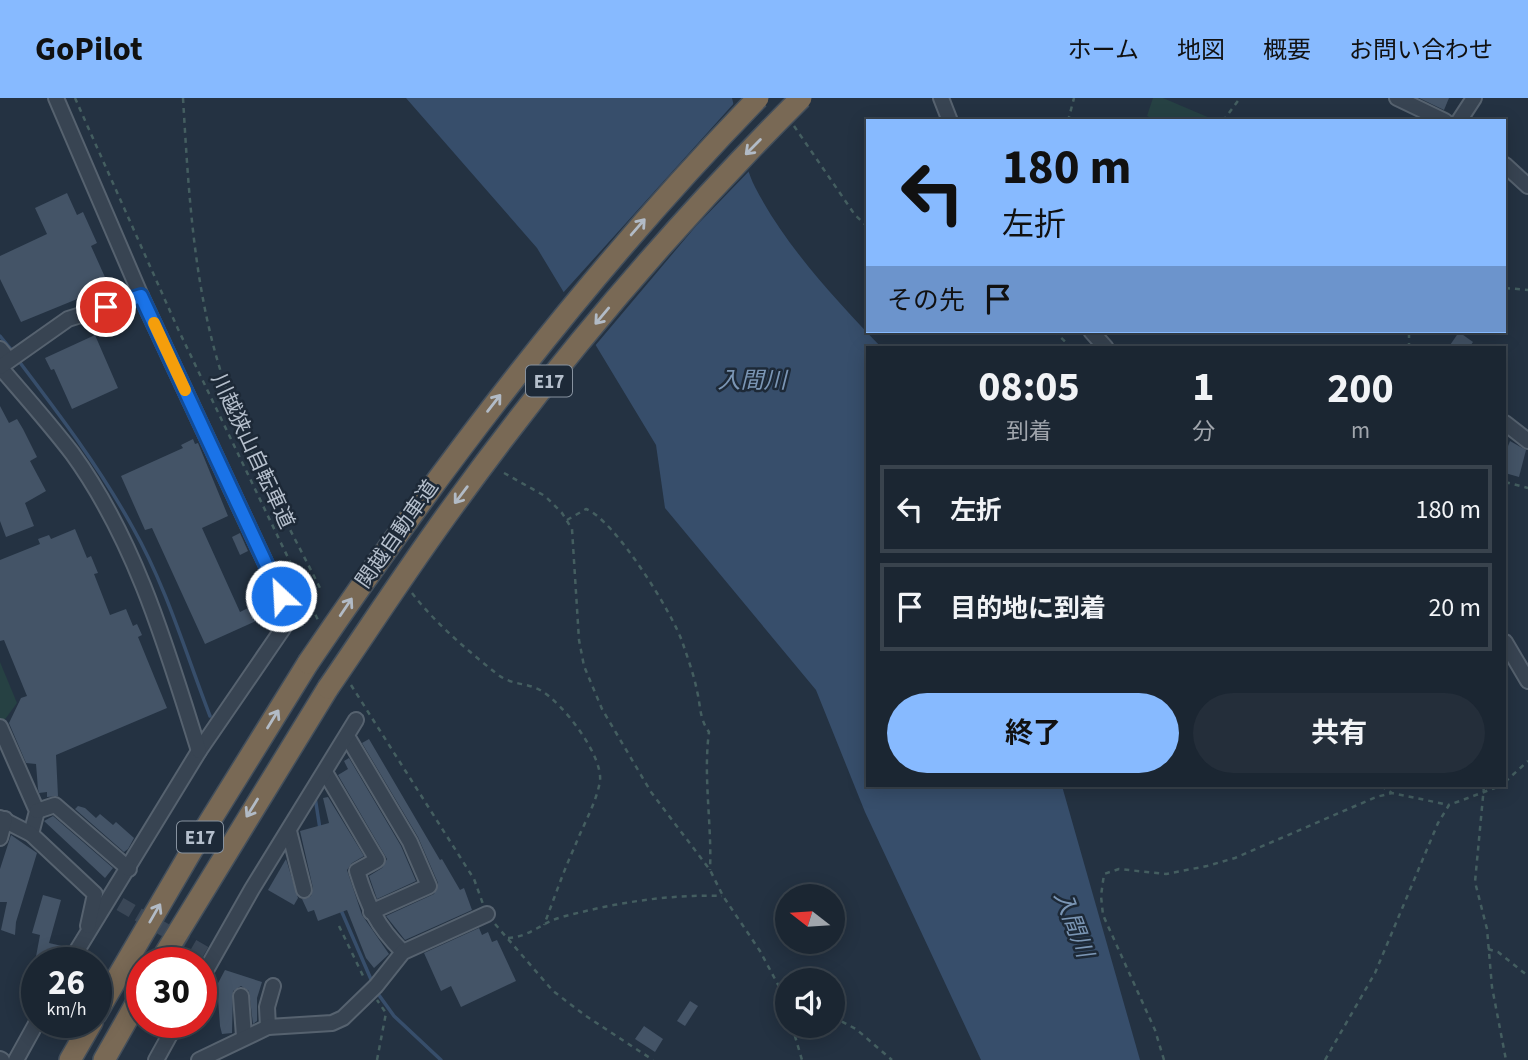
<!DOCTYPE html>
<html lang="ja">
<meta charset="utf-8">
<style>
body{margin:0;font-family:"Source Sans 3","Noto Sans JP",sans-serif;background:#242e3a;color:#f1f3f6;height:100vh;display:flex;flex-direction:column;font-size:26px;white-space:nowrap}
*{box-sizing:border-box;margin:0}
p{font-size:23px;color:#a0a5ac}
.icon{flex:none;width:38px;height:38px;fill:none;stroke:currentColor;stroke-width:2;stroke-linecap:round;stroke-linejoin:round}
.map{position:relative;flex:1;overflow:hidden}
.details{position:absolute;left:866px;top:248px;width:640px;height:441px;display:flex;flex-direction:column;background:#1b2632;border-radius:0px;box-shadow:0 4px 18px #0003,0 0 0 2px #39434d}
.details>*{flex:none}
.guide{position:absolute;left:866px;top:21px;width:640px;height:214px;border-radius:0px;box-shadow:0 4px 18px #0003,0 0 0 2px #39434d;background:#87baff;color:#111;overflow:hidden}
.needle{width:46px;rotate:287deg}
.buttons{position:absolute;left:775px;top:786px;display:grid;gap:14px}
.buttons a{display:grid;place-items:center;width:70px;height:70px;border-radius:50%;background:#1b2632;box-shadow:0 4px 18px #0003,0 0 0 2px #39434d;font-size:35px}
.speed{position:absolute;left:21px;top:849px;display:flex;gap:14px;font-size:35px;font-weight:700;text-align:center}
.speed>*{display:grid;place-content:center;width:91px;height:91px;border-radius:50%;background:#1b2632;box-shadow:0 4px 18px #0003,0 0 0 2px #39434d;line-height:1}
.speed small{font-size:18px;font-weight:400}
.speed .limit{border:10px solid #d22;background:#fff;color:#111}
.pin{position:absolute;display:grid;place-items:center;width:60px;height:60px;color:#fff;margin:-30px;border:4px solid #fff;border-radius:50%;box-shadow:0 2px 7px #0007}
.me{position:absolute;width:77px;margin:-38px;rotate:335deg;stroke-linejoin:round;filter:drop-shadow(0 0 5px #0008)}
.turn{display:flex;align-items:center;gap:24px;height:147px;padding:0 21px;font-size:32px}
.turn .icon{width:91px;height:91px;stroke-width:2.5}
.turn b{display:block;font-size:49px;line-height:60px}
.then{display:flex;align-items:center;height:66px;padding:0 21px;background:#0003;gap:14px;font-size:26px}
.eta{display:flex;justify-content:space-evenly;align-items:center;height:119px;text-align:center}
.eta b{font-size:42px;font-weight:700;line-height:49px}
.primary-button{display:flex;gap:14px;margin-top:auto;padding:14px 21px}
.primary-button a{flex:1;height:80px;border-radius:42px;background:#87baff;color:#111;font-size:28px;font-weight:700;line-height:80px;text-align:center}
.primary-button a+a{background:#242e3a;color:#f1f3f6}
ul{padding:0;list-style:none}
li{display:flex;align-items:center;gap:21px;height:88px;margin:0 14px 10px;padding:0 7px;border:4px solid #39434d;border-radius:0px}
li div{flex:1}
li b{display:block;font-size:26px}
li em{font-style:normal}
header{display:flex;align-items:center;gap:42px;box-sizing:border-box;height:98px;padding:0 35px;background:#87baff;color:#111}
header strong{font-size:33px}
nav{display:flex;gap:38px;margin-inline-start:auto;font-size:24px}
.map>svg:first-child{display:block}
.green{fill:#264143}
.water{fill:#374e6b}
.pier{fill:#243242}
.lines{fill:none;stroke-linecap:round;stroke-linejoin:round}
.stream{stroke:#374e6b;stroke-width:3.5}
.building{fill:#445467}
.minor-tunnel{stroke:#3a4757;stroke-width:14;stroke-dasharray:14 7;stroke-linecap:butt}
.minor-casing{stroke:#56626f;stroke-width:18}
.highway-casing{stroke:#434f5c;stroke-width:24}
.path{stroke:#445e60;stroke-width:2.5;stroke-dasharray:5 5;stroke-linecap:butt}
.minor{stroke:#384452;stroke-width:14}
.highway{stroke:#796955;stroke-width:21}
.highway-bridge-casing{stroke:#434f5c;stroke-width:24;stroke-linecap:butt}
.highway-bridge{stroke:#796955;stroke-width:21}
.oneway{stroke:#b2bbc6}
.route-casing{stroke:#114b97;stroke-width:18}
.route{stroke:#1a73e8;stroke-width:12}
.slow{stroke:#f59e0b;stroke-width:12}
.labels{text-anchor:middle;stroke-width:5;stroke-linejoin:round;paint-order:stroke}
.shield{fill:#1d2937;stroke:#87929f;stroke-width:2}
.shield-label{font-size:19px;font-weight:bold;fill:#b5bfcc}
.street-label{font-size:21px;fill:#b5bfcc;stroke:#1d2937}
.water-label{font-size:23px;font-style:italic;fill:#7b96b5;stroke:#1d2937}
</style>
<header>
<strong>GoPilot</strong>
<nav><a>ホーム</a><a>地図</a><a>概要</a><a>お問い合わせ</a></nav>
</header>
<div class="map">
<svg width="1528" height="962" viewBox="0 0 1528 962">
<rect width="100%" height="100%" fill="#243242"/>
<!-- green -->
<g class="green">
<polygon points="1153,0 1163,0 1217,23 1159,23 1147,18"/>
<polygon points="0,564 17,605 3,624 0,621"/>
</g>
<!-- water -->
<path class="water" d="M406,0H732C739,28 742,63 755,89C786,149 836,202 882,250H868V688H1062L1140,962H981L865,714L816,592L665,410L656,347L537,150Z"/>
<!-- pier -->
<polygon class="pier" points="736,3 753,69 696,128 594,249 562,196"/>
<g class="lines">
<!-- stream -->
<g class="stream">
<polyline points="0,238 14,255"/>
<path d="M18,262C59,316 100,370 133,430C166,488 186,556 210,618"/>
<polyline points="315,699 320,731"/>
<polyline points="341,812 373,886"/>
<polyline points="376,893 394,918 441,962"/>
</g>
</g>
<!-- building -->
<g class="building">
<polygon points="1419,0 1449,0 1444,12"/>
<polygon points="67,95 77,117 83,114 97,145 91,148 109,188 21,224 0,181 0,158 47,136 35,110"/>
<polygon points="1459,234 1473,244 1469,250 1448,250"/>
<polygon points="95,237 118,290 72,311 54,271 51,272 45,260"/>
<polygon points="0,308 9,325 17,321 23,331 37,359 30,363 46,393 25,405 34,428 6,439 0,423"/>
<polygon points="193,341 195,346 198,345 228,418 202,430 240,514 252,508 258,522 205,546 152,430 145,432 121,378 183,350 181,347"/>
<polygon points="1510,343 1526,352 1519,379 1505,375 1505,356"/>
<polygon points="75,431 87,460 91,458 98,475 94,476 110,517 126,511 133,528 137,526 142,537 138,539 167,610 56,657 58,698 47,699 47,694 39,695 38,691 36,666 26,665 9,625 21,600 27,598 4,542 0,543 0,462 40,446 38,441 49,437 51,441"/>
<polygon points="240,435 248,453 240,457 232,439"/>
<polygon points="369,641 440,762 442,761 460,792 464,790 472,812 405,842 386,818 434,796 438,785 418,739 362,645"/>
<polygon points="349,660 401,748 416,783 377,801 369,778 382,770 387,761 338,677 348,671 344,663"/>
<polygon points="328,699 364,758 352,765 347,772 362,817 389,856 374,870 366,860 347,812 318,823 314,812 308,814 302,801 311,798 313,790 300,733 329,725 323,700"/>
<polygon points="78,708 85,710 96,720 100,716 113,727 116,724 134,740 128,751 124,754 75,711"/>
<polygon points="53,718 113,770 105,780 44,723"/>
<polygon points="11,737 37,755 16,824 15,837 1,832 7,804 0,804 0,771"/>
<polygon points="286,761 298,800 294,807 268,792"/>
<polygon points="43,797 61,802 49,845 62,848 58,864 35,864 40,837 32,835"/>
<polygon points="479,830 482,837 488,834 492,844 497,842 516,883 461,909 451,888 441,893 424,855"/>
<polygon points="225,872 262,884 257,900 257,923 253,926 249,893 241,888 233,893 232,935 222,936 220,928 217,887"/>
<polygon points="690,903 698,908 685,928 677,923"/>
<polygon points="644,928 663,941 655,954 635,941"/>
</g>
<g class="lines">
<!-- minor-tunnel -->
<polyline class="minor-tunnel" points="120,806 205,855"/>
<defs>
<g id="minor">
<polyline points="56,0 141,198 287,511 284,529 199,653 70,864"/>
<polyline points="941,0 950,23"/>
<polyline points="1397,0 1445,23"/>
<polyline points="1459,23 1474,0"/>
<polyline points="1505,67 1528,88"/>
<polyline points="1091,233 1106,250"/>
<polyline points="0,251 9,262"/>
<path d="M0,269C24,297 49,325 72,355C136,443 167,551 199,653"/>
<polyline points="0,269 68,221 141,198"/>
<polyline points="1505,325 1528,343"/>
<polyline points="1505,544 1528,583"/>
<polyline points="0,629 37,713 31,736"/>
<polyline points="347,638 410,744 429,788 371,814"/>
<path d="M325,674L377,762L357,773C368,808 376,827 403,854"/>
<polyline points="37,713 55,707 129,771"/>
<polyline points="0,720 31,736 95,796 88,828"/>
<polyline points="289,733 304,792"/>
<polyline points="0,740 5,721"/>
<polyline points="201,881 252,791 356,622"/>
<polyline points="241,898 244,938"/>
<polyline points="268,929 267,909 273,888"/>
<polyline points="0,961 2,962"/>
<polyline points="16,962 37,924"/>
<polyline points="156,962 177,924"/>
<polyline points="199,962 268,929 332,925 343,920 376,888 403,854 487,816"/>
</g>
<g id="highway">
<polyline points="160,864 328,590"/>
<polyline points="96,916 192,752 308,565"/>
<polyline points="70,962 92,924"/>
<polyline points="104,962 142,895"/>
</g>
</defs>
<!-- minor casing -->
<use href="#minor" class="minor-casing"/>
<!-- highway casing -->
<use href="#highway" class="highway-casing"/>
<!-- path -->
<g class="path">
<polyline points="75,0 178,231 318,522"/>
<path d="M183,0C189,100 194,202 229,298C253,365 290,430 322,494"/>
<polyline points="1068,23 1074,0"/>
<polyline points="1223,23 1240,0"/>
<polyline points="794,28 855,117 868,129"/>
<polyline points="1505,190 1528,192"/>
<polyline points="1054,233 1072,250"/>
<polyline points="1409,250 1409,233"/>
<polyline points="504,375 545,398 562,415 572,431 579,542 584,568 602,611 651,694 710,772 723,798 760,853 783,896 788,913"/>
<polyline points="1505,384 1528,390"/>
<path d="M567,422L586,411C614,421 673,515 683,546C688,561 694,577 697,593C701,609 699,620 709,634C703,679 712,726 710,772"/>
<path d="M412,495C435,525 467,552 497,576C513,588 525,584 540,592C562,604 603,657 600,683C596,706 583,727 575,748C563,774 554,801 544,827"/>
<polyline points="298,510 310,509"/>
<polyline points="351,587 474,781 483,806"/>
<polyline points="1505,684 1528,663"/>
<polyline points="1381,688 1392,695 1449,707"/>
<polyline points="1484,688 1475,784 1487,831 1492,889 1506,962"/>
<polyline points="495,826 553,893 586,918 653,962"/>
<polyline points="339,828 365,882"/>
<path d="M508,840C530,839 542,824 562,819C614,805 668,796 722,798"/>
<polyline points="1488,851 1498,854 1528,878"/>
<polyline points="833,919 856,931 892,962"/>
<polyline points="792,928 802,962"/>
<polyline points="377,962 386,915 377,902"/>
<polyline points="1164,962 1155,932 1103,817 1101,798 1104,776 1119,771 1166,776 1207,768 1235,760 1376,699 1392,695"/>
<polyline points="1325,962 1375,875 1438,725 1449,707 1500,688"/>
</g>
<!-- minor -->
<use href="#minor" class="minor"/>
<!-- highway -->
<use href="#highway" class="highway"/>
<defs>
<g id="highway-bridge">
<path d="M308,565C444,365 589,174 758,0"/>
<path d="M328,590C370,529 410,467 454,407C559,262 675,126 801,0"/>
</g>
</defs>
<!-- highway-bridge casing -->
<use href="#highway-bridge" class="highway-bridge-casing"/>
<!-- highway-bridge -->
<use href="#highway-bridge" class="highway-bridge"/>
</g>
<!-- one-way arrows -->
<defs><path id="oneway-shaft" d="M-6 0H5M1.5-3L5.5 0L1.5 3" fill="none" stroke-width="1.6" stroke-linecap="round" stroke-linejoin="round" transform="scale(1.75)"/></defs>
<g class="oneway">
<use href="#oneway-shaft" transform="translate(753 49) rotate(135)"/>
<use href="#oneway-shaft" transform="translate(638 129) rotate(-49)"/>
<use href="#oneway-shaft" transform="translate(602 218) rotate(130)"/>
<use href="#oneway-shaft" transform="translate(494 305) rotate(-52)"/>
<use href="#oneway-shaft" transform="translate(461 397) rotate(127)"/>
<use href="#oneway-shaft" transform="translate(346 509) rotate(-56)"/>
<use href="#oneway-shaft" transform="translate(273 621) rotate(-58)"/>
<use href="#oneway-shaft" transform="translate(252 710) rotate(122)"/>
<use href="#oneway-shaft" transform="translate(155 815) rotate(-60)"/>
</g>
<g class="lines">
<defs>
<polyline id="route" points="106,209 141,198 281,498"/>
</defs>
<!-- route casing -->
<use href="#route" class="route-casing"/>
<!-- route -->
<use href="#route" class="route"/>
<!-- slow -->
<polyline class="slow" points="154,225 185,292"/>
</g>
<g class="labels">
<!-- shield labels -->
<g class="shield">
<rect x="526" y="267.5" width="46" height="31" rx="5"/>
<rect x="177" y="723.5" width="46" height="31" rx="5"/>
</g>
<g class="shield-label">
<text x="549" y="290">E17</text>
<text x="200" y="746">E17</text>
</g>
<!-- street labels -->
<g class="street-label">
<text transform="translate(253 353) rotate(65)" y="7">川越狭山自転車道</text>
<text transform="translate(397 436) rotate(-55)" y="7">関越自動車道</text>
</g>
<!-- water labels -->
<g class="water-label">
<text x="752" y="290">入間川</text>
<text transform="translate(1074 826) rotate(69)" y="8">入間川</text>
</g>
</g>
</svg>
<div class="buttons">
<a><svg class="needle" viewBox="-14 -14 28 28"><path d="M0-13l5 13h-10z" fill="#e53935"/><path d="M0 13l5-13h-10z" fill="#a0a5ac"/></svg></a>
<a><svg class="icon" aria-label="sound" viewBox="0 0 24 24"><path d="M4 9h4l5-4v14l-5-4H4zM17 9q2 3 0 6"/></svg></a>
</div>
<div class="speed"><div>26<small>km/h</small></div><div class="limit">30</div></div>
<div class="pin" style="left:106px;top:209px;background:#d93025"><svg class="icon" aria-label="arrive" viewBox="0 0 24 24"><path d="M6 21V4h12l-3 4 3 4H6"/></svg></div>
<svg class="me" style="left:281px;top:498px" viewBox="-20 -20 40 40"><circle r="17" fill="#1a73e8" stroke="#fff" stroke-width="3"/><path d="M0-11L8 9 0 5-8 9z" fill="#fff"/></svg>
<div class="guide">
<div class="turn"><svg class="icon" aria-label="left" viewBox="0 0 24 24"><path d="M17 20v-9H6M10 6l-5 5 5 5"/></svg><div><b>180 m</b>左折</div></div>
<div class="then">その先<svg class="icon" aria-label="arrive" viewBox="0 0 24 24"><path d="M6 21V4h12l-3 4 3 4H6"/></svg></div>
</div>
<section class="details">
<div class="eta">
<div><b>08:05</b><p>到着</p></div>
<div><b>1</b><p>分</p></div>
<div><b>200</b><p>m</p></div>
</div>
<ul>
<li><svg class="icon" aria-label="left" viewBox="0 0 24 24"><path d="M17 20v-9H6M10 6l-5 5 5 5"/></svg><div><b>左折</b></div><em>180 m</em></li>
<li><svg class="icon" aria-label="arrive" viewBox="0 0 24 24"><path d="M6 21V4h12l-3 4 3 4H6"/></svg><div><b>目的地に到着</b></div><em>20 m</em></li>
</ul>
<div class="primary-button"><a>終了</a><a>共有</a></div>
</section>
</div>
